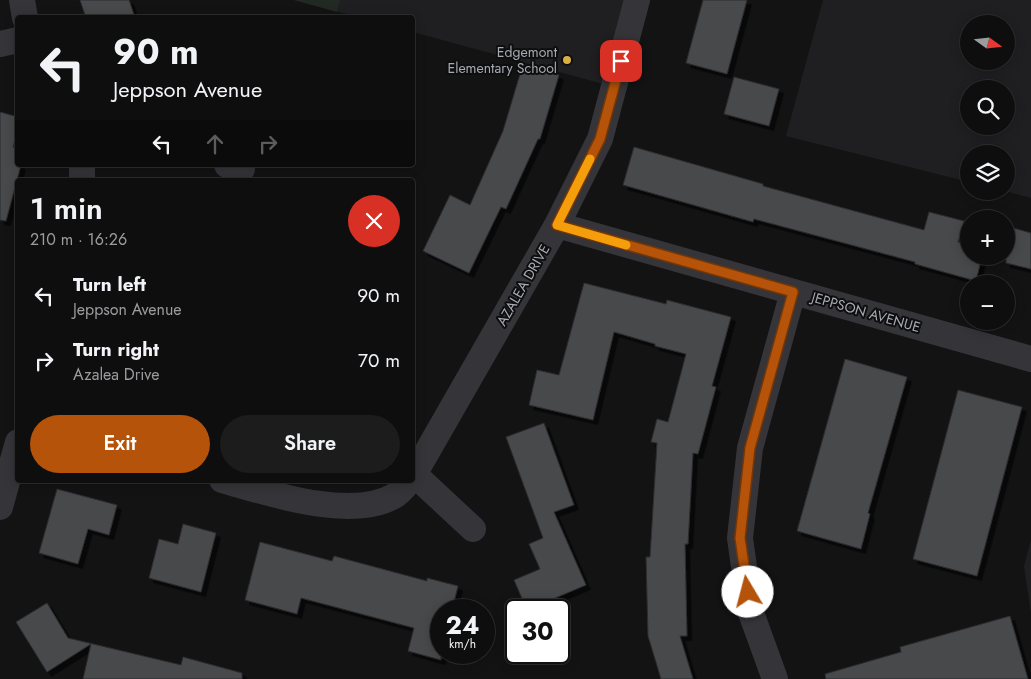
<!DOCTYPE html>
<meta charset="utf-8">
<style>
body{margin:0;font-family:Jost,sans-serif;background:#1c1c1d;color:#f1f3f6;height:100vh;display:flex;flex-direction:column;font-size:19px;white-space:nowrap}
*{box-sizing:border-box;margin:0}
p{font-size:16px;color:#9b9c9e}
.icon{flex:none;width:28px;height:28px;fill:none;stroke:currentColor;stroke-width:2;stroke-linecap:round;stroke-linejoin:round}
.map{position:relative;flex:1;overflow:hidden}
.drawer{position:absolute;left:15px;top:178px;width:400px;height:305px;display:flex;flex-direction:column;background:#0e0e0f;border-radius:5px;box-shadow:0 2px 12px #0003,0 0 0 1px #2e2e2f}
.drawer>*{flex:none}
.hud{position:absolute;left:15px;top:15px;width:400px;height:152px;border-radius:5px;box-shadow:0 2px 12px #0003,0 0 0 1px #2e2e2f;background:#0e0e0f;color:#f1f3f6;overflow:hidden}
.needle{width:32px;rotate:105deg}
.fabs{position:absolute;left:960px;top:15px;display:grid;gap:10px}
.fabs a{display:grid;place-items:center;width:55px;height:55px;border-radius:50%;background:#0e0e0f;box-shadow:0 2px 12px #0003,0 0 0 1px #2e2e2f;font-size:25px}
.speed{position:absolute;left:430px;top:599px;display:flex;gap:10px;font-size:25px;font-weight:700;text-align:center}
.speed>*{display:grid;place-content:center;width:65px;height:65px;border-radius:50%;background:#0e0e0f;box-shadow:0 2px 12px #0003,0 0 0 1px #2e2e2f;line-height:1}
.speed small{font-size:12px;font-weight:400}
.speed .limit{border:2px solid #111;border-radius:8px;background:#fff;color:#111}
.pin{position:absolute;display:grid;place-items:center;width:42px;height:42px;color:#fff;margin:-21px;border-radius:10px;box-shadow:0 2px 8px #0006}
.me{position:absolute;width:55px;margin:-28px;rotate:352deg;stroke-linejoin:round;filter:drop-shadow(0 0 4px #0008)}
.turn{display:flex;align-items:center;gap:18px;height:105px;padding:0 15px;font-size:22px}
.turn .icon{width:65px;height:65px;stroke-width:2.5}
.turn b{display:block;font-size:35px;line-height:42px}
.lanes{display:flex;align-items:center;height:48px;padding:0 15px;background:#0003;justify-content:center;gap:25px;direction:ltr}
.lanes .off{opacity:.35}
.round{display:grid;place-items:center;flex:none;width:52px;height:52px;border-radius:26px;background:#1c1c1d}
.overview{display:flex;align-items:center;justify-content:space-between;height:85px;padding:0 15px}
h1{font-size:30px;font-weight:600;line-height:38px}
.cta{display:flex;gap:10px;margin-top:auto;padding:10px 15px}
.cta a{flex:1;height:58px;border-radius:30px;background:#b45309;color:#fff;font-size:20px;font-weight:600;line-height:58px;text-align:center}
.cta a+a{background:#1c1c1d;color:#f1f3f6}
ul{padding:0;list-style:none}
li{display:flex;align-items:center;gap:15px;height:65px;padding:0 15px}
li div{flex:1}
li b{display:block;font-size:19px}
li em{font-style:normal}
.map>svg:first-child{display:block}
.built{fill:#1f1f21;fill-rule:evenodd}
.green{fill:#222923}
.building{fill:#47484c;stroke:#2d2d30;filter:url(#shadow)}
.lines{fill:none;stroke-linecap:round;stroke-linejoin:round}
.street{stroke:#353539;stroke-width:26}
.route-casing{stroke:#753606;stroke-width:12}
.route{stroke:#b45309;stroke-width:9}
.slow{stroke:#f59e0b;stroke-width:9}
.poi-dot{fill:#dab045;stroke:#0e0e0f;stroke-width:2}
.labels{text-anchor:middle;stroke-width:4;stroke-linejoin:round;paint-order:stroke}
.poi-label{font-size:14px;fill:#a6aab3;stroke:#0e0e0f;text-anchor:end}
.street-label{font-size:14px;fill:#a6aab3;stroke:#0e0e0f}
</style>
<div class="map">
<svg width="1031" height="679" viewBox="0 0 1031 679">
<defs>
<filter id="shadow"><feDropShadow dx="4.5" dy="4.5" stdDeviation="0" flood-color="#0009"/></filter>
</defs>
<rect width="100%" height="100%" fill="#131314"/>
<!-- built -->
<g class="built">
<polygon points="294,0 637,0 614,87 413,32 412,18 358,17"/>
<path d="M823,0H1031V198L1005,191H1006V154H969V182L786,136ZM969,24H1006V61H969ZM969,89H1006V126H969Z"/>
<polygon points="1031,540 1031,614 1024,566"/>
</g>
<!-- green -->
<polygon class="green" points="294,0 340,0 337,12"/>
<!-- building -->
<g class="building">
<polygon points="80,0 129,0 135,18 86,18"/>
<polygon points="703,0 747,0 727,74 686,63"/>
<polygon points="523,64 559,75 540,139 538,139 506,209 501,207 469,273 423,251 450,195 470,205 503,131"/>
<polygon points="734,77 779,89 769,126 724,114"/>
<polygon points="0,112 18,117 18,130 13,147 18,148 18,165 21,165 6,221 0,220"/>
<polygon points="634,147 763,184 763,186 924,230 929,212 964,221 958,242 969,245 969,256 982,256 976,281 915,264 915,262 754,219 753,222 623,185"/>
<polygon points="1006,226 1031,233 1031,269 1006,263"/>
<polygon points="584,283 666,304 667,300 731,317 712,386 716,387 698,454 693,453 688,544 685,544 687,636 680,636 693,679 661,679 648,636 646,557 650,557 657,443 651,442 657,419 668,422 686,354 655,346 655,344 614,332 593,420 529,405 537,370 559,375"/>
<polygon points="845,359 907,377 868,513 870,514 861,549 797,531"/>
<polygon points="958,390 1022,407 977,576 913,559"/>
<polygon points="544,423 574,505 554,512 586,585 527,610 514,580 540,569 529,544 543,538 506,437"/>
<polygon points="57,489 117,505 109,535 88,529 78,564 39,553"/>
<polygon points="183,524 216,533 201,592 149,578 159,539 178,544"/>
<polygon points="260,542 332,561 334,556 427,581 427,578 458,586 452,610 441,610 441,660 408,651 414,628 301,598 297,614 245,600"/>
<polygon points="47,603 68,638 181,665 183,657 242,673 242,679 83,679 91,644 47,672 16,622"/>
<polygon points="1010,616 1028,679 826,679 825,674 901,652 900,647"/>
</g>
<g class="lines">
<!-- street -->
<g class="street">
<polyline points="22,0 25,18"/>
<polyline points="0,44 18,40"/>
<polyline points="82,165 82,180"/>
<polyline points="227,165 242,169"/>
<polyline points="557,225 1031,359"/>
<polyline points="415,475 473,529"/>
<polyline points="412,478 557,225 600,139 637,0"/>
<path d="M222,480C268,493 351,521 394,496C400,493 406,485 410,480"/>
<polyline points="0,507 18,442"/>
<polyline points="775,679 750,610 740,538 750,448 793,292"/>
</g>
</g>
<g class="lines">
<defs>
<polyline id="route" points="621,61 600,139 557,225 793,292 750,448 740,538 748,592"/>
</defs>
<!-- route casing -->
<use href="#route" class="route-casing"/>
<!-- route -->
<use href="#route" class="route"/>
<!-- slow -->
<polyline class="slow" points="590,159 557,225 626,245"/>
</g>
<!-- markers -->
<circle class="poi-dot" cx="567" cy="60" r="5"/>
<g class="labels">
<!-- poi labels -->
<g class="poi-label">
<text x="557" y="57">Edgemont<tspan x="557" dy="16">Elementary School</tspan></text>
</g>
<!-- street labels -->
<g class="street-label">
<text transform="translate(523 285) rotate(-60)" y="5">AZALEA DRIVE</text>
<text transform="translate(866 312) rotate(16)" y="5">JEPPSON AVENUE</text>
</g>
</g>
</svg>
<div class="fabs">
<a><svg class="needle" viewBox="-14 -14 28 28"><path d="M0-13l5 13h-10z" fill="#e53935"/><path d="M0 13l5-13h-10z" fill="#9b9c9e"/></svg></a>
<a><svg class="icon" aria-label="search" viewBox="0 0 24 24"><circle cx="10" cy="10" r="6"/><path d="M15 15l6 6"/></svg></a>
<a><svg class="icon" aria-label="layers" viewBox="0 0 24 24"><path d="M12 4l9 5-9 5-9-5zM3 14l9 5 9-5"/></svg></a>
<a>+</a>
<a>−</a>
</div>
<div class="speed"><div>24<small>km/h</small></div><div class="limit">30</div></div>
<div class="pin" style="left:621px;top:61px;background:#d93025"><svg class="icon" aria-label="arrive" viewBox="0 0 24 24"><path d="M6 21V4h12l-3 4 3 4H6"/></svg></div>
<svg class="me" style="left:748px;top:592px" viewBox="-20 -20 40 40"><circle r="19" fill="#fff"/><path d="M0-13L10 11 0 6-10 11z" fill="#b45309"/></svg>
<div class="hud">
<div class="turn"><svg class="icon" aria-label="left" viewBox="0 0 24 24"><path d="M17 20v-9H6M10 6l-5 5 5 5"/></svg><div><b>90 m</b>Jeppson Avenue</div></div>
<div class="lanes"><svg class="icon" aria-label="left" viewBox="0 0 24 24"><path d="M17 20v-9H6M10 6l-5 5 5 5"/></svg><svg class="icon off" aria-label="ahead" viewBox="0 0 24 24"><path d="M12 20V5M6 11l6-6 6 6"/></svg><svg class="icon off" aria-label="right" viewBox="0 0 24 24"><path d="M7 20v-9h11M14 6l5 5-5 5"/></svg></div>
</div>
<section class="drawer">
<div class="overview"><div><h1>1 min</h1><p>210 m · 16:26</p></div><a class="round" style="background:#d93025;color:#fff"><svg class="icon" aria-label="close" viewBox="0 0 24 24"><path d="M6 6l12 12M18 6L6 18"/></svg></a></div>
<ul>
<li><svg class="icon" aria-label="left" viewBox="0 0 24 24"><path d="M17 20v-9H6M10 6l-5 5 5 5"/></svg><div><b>Turn left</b><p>Jeppson Avenue</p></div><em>90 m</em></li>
<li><svg class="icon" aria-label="right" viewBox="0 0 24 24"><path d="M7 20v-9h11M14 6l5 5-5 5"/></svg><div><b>Turn right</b><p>Azalea Drive</p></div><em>70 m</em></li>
</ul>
<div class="cta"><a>Exit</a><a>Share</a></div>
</section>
</div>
